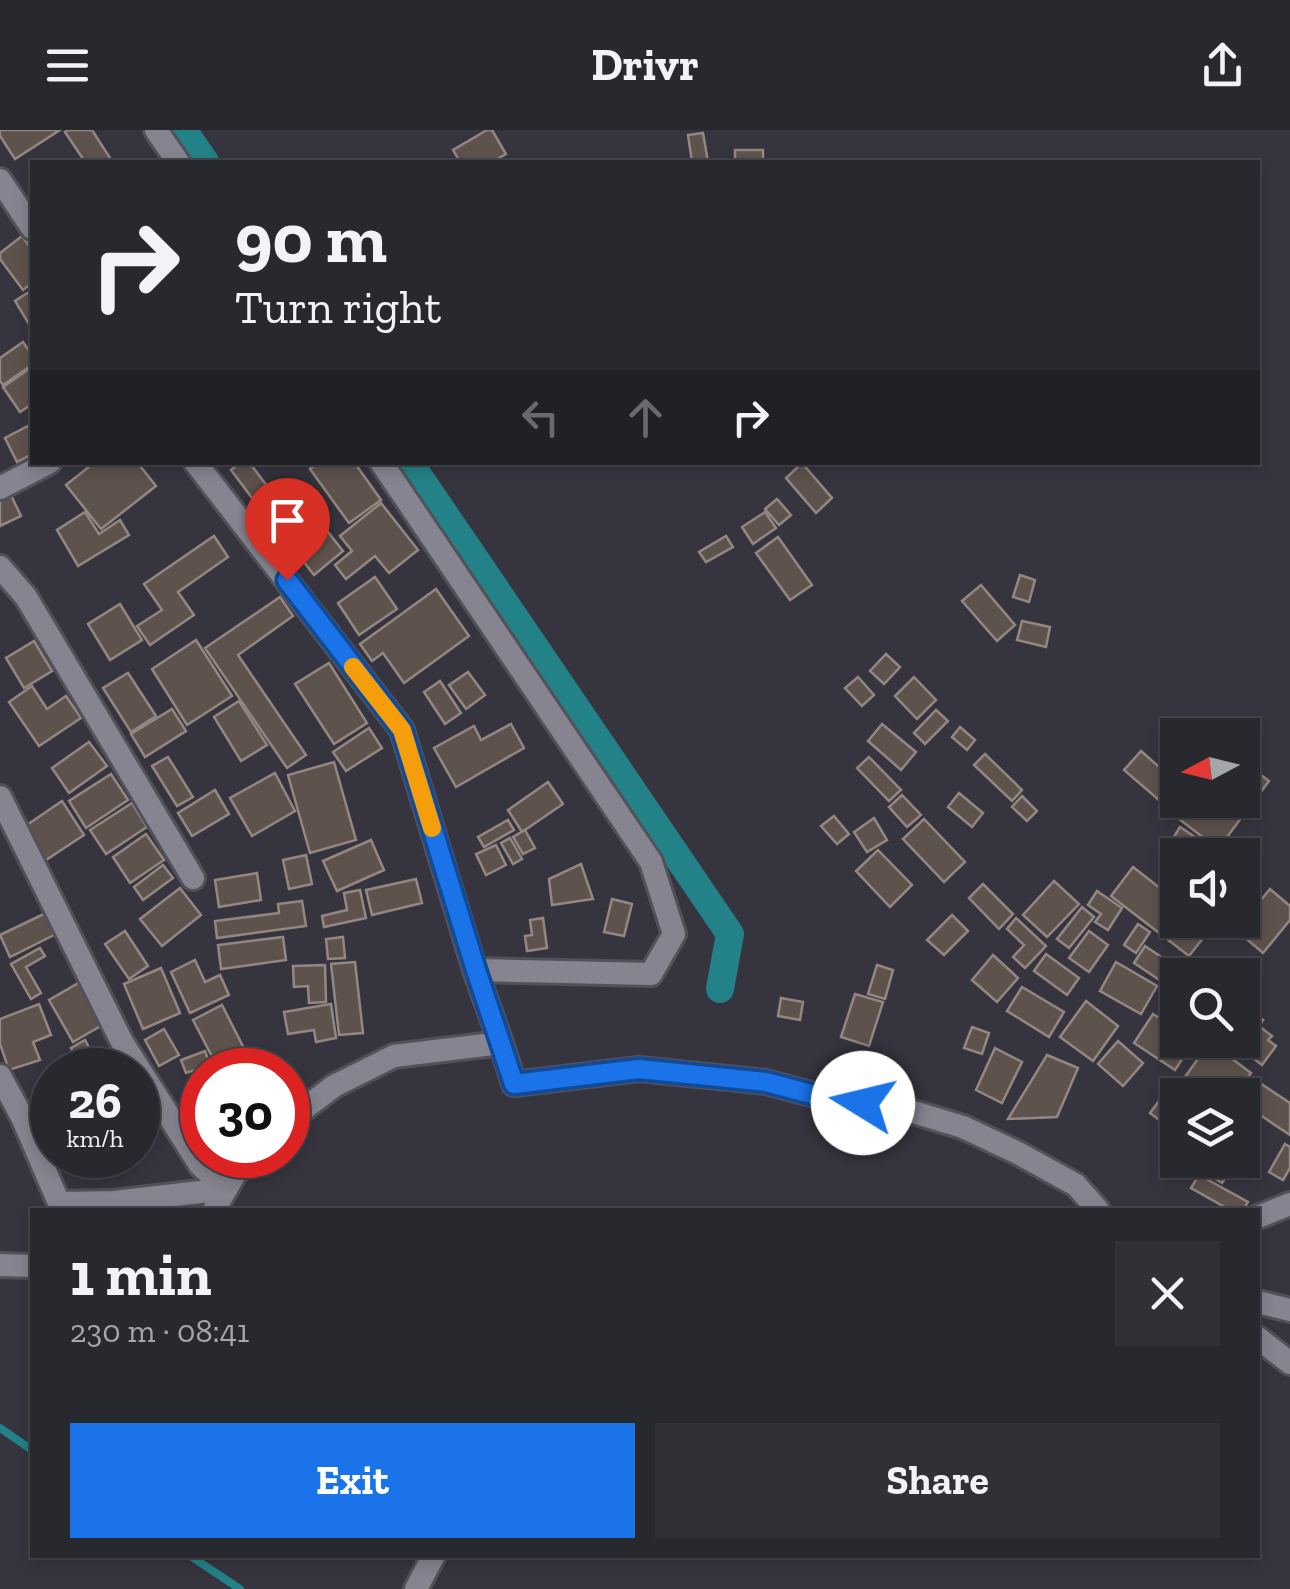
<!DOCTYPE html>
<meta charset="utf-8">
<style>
body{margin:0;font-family:"Zilla Slab",serif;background:#303037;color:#f1f3f6;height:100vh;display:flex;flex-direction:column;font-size:38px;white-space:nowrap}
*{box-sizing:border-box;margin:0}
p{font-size:32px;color:#a5a6aa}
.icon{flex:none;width:55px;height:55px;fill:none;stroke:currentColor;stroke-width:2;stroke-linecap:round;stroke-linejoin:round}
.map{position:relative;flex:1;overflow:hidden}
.sheet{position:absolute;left:30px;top:1078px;width:1230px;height:350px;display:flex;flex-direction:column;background:#28282f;border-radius:0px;box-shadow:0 5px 15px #0003,0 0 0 2px #44444b}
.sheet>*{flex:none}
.hud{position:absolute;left:30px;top:30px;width:1230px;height:305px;border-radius:0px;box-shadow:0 5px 15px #0003,0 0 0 2px #44444b;background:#28282f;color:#f1f3f6;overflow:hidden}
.needle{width:65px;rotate:263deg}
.controls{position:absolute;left:1160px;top:588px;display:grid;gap:20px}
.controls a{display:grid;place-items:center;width:100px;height:100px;border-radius:0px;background:#28282f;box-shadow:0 5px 15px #0003,0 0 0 2px #44444b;font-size:50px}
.speed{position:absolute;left:30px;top:918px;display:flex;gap:20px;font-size:50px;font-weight:700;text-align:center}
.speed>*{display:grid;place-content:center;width:130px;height:130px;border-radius:50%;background:#28282f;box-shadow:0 5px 15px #0003,0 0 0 2px #44444b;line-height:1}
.speed small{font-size:25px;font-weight:400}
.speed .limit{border:15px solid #d22;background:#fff;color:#111}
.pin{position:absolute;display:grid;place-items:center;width:85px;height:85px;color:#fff;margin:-102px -42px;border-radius:50% 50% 50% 0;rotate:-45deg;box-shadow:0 0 10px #0007}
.pin .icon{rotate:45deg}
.me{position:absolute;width:110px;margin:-55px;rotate:279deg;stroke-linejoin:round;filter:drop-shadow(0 0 8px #0008)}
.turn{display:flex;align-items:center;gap:35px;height:210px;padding:0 40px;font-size:45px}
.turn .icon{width:130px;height:130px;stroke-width:2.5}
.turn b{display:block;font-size:70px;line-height:85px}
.lanes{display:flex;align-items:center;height:95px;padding:0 40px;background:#0003;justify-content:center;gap:50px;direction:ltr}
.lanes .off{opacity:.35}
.round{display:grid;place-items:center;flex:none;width:105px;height:105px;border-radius:0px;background:#303037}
.summary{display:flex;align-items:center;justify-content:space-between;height:170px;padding:0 40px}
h1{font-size:60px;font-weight:700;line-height:75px}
.action{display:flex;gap:20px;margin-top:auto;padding:20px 40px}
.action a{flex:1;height:115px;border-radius:0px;background:#1a73e8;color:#fff;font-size:40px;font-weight:700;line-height:115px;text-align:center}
.action a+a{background:#303037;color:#f1f3f6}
header{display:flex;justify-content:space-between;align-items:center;height:130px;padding:0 40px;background:#28282f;font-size:45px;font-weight:700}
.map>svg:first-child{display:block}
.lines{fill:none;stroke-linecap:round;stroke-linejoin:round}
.stream{stroke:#238287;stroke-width:8}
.canal{stroke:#238287;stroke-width:28}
.building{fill:#5e524d;stroke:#948781;stroke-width:2.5}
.street-casing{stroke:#525159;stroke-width:28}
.street{stroke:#868490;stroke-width:22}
.route-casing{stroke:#114b97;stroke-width:25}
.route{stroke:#1a73e8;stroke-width:18}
.slow{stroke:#f59e0b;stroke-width:18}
</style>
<header><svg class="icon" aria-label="menu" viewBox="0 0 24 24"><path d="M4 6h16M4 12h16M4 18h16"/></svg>Drivr<svg class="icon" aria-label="share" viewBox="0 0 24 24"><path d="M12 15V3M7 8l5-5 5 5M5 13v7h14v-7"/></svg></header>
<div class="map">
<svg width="1290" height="1459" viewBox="0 0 1290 1459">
<rect width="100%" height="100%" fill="#36353f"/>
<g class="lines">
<!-- stream -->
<g class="stream">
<polyline points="0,1298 32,1320"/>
<polyline points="189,1425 240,1459"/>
</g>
<!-- canal -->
<g class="canal">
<polyline points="183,0 205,32"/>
<polyline points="409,332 730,804 720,859"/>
</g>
</g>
<!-- building -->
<g class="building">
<polygon points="0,0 60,0 15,29 0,6"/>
<polygon points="68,0 92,0 112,31 85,32 65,2"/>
<polygon points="487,0 492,0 506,24 492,32 460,32 453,20"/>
<polygon points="703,3 708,32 692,32 688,5"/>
<rect x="735" y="20" width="28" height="12"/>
<polygon points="22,106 32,120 32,153 23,160 0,129 0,123"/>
<polygon points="32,160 32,199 15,171"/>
<polygon points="23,212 32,225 32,235 3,255 0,251 0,228"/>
<polygon points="32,237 32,274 20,282 3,257"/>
<polygon points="28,296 32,304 32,324 17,332 5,308"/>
<polygon points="95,332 137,332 156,356 101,399 66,355"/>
<polygon points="241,332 249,332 270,360 255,372 231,340"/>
<polygon points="319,332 354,332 381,370 349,393 310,339"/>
<polygon points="802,333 832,368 816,383 786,348"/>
<polygon points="8,359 21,386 0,396 0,363"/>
<polygon points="283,362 294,375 284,382 296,396 313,383 343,421 314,445 262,379"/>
<polygon points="777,369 791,385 779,395 765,379"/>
<polygon points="381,373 418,420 389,443 375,426 346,449 335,435 352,421 340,406"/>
<polygon points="85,382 99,404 120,390 129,405 78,436 57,400"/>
<polygon points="765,382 776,398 753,414 742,397"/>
<polygon points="214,406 228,427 178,462 194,485 150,515 137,496 162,480 144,454"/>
<polygon points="726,406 733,417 706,432 699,422"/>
<polygon points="778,407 812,455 790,470 756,423"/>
<polygon points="1020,445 1035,450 1029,472 1013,467"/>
<polygon points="375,447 397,479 359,505 338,473"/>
<polygon points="981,455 1015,495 997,511 962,471"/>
<polygon points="436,459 469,506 404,553 383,523 372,531 360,514"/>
<polygon points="280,467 293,486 238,525 306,625 287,638 205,518"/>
<polygon points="120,474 142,510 110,530 88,494"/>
<polygon points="1022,491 1050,497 1046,517 1017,510"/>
<polygon points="196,510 232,566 187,595 152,539"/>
<polygon points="34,511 52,541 24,558 6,528"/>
<polygon points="886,524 900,537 884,554 870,541"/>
<polygon points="329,533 367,593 334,614 295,554"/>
<polygon points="468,542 485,565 466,579 449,555"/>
<polygon points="128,543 156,586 131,602 103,558"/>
<polygon points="858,547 874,565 862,576 845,558"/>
<polygon points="914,547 936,570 917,589 895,566"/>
<polygon points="440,551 461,583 445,594 424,562"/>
<polygon points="32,556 47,579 66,566 81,588 39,616 9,572"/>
<polygon points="239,571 267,615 241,631 214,587"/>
<polygon points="172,579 186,601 145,627 131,604"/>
<polygon points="936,580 948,591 925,614 914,603"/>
<polygon points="511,594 524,618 456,657 434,618 474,596 481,610"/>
<polygon points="882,594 916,622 901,640 868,611"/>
<polygon points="960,597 975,610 967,620 952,607"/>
<polygon points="369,598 382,618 346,641 333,622"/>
<polygon points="89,612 107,636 69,663 52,638"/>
<polygon points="1141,621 1176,652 1160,671 1124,640"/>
<polygon points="985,624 1022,660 1012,671 974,635"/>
<polygon points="168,627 193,667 177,676 152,636"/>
<polygon points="869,627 901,660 889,671 857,638"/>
<polygon points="1242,631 1269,651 1218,719 1174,685 1185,670 1242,670"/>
<polygon points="334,632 356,710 310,723 288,645"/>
<polygon points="275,643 295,681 252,706 230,668"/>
<polygon points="111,644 128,670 86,698 69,671"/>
<polygon points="548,652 563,674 522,702 508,680"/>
<polygon points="215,660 229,684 192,706 178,683"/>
<polygon points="959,663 983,683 972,697 948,677"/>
<polygon points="902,665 921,685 907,697 889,677"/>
<polygon points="1022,666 1037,681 1027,691 1012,677"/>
<polygon points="62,671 84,705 43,732 21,699"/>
<polygon points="132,673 147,697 106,724 90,700"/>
<polygon points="834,686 849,704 837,714 821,696"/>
<polygon points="874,688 887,710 867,722 854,702"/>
<polygon points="924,689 965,732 944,752 903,709"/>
<polygon points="508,690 514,700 484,717 478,707"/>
<polygon points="1180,697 1221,724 1220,725 1178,725 1178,741 1160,729"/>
<polygon points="525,700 535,718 523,724 513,707"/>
<polygon points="146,704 164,730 130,753 113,727"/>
<polygon points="510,708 522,729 513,734 501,713"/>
<polygon points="371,710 384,740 337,761 323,731"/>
<polygon points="496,715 506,735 486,745 476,724"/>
<polygon points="878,720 912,755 890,777 856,741"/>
<polygon points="306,725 312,754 289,759 283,730"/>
<polygon points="581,734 593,769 552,775 549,749"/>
<polygon points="163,735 173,748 143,770 134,757"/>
<polygon points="1133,737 1178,772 1178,790 1201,790 1211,798 1189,826 1111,766"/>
<polygon points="257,743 261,770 219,777 215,750"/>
<polygon points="416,749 422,773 372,785 366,760"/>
<polygon points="1054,751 1079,774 1047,807 1023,785"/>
<polygon points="983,754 1013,784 999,799 969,768"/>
<polygon points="180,758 201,785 162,816 140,789"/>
<polygon points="1270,759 1290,776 1290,790 1263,823 1236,800"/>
<polygon points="360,760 366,788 324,797 322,786 347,780 344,763"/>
<polygon points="1097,761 1122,778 1108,800 1095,792 1101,784 1088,775"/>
<polygon points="612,769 632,774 624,806 604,802"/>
<polygon points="302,771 306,796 217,808 215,791 279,783 278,774"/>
<polygon points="1082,777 1094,787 1069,818 1057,809"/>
<polygon points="46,783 56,804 10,827 0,805"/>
<polygon points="952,785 968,801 944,825 927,810"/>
<polygon points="543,788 547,818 527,821 525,806 532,805 530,790"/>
<polygon points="1016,788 1046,816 1025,838 1013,827 1024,815 1007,799"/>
<polygon points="1138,794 1150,802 1136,823 1124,815"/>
<polygon points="125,801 148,836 129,849 105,814"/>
<polygon points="1089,801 1108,815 1089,842 1069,828"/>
<polygon points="283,807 286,830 221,839 218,815"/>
<polygon points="343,807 345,828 328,829 326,809"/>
<polygon points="1145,816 1175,836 1164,853 1134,833"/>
<polygon points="40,818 45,826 26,837 41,863 31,869 11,834"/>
<polygon points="1046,824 1079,848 1067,865 1034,841"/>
<polygon points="993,825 1018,848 997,872 972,850"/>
<polygon points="195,830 205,852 220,845 229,865 190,883 171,842"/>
<polygon points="355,832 363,903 339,905 331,834"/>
<polygon points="1116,832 1157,856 1141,884 1100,861"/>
<polygon points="325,835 326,872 309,873 308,856 294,857 293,836"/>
<polygon points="877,835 893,840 885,869 868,864"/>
<polygon points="161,838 180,883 143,899 124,854"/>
<polygon points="87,848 111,890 73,912 49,870"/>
<polygon points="1242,853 1260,865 1242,891"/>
<polygon points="1022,857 1064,882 1049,907 1007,881"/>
<polygon points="855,864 883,872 869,916 841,907"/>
<polygon points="781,868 803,872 800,890 778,886"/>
<polygon points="1086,871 1118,896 1093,931 1060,907"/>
<polygon points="39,874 51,905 33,912 40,930 9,940 0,914 0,889"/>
<polygon points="331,874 336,908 316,912 314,900 288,904 284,882"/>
<polygon points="222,875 252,934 241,940 219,940 193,890"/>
<polygon points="1254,883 1263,890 1259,896 1272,906 1268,910 1276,916 1262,935 1232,912 1233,910 1242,910 1242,898"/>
<polygon points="1153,884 1178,900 1178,910 1194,911 1175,940 1134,913"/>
<polygon points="972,897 989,903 982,924 964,918"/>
<polygon points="164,899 179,925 159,936 145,910"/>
<polygon points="85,910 95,929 80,936 71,918"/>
<polygon points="1118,911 1143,933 1123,956 1098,934"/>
<polygon points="1210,912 1251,943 1235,965 1210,965 1185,947"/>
<polygon points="995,918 1022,932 1002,973 976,960"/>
<polygon points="205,921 210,935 186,943 181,930"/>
<polygon points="1047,925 1078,938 1057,987 1008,989"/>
<polygon points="1257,951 1290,973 1290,1005 1242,973"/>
<polygon points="1168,959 1178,966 1178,1004 1150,983"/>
<polygon points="1285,1014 1290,1017 1290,1038 1283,1050 1269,1042"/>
<polygon points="1208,1030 1227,1030 1234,1034 1222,1053 1201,1040"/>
<polygon points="1199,1045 1248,1072 1243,1080 1230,1080 1191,1058"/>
</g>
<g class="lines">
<defs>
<g id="street">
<polyline points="156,0 178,32"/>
<polyline points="0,50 32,98"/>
<polyline points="195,332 402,600 475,840 501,913 394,926 334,956 288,991"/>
<polyline points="381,332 651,732 674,804 651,844 475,840"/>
<polyline points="0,358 50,332"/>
<polyline points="0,437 26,467 193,748"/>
<polyline points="0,667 122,912 200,1035 226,1059"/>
<polyline points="501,913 514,954 639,939 766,952 826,968 900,978 963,997 1018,1023 1076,1055 1098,1080"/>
<polyline points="0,946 22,987 59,1073 114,1072 226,1059"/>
<polyline points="214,1080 246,1025"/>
<polyline points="1258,1087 1290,1074"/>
<polyline points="0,1135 32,1136"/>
<polyline points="1258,1172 1290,1180"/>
<polyline points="1258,1208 1290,1233"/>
<polyline points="416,1459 434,1425"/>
</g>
</defs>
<!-- street casing -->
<use href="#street" class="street-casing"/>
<!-- street -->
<use href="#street" class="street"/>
</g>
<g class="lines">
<defs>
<polyline id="route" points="287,450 402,600 476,840 514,954 639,939 766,952 826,968 863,973"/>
</defs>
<!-- route casing -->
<use href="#route" class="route-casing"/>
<!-- route -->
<use href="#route" class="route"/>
<!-- slow -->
<polyline class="slow" points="353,537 402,600 432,698"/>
</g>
</svg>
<div class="controls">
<a><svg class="needle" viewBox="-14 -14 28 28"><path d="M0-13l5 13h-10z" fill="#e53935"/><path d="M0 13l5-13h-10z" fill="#a5a6aa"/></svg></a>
<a><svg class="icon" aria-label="sound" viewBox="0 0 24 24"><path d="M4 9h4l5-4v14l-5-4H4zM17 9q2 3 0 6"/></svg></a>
<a><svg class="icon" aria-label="search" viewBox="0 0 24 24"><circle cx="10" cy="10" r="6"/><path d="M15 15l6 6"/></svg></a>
<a><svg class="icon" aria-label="layers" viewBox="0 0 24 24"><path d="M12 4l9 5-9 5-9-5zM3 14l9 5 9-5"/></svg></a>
</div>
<div class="speed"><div>26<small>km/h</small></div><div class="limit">30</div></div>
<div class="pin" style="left:287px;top:450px;background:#d93025"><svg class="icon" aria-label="arrive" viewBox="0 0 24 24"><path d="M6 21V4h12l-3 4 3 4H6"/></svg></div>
<svg class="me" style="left:863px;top:973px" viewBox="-20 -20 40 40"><circle r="19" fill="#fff"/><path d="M0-13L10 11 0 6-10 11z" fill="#1a73e8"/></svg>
<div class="hud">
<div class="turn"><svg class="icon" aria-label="right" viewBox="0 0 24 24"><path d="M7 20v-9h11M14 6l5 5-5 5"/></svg><div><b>90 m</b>Turn right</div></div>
<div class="lanes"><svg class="icon off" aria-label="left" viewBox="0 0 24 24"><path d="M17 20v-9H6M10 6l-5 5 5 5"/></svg><svg class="icon off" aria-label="ahead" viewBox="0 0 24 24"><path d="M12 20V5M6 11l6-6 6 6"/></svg><svg class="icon" aria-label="right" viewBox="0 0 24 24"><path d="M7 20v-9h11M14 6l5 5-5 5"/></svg></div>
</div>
<section class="sheet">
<div class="summary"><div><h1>1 min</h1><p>230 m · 08:41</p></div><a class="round"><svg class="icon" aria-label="close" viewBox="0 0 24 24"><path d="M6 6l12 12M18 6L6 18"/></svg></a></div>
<div class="action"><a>Exit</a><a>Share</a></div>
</section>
</div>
